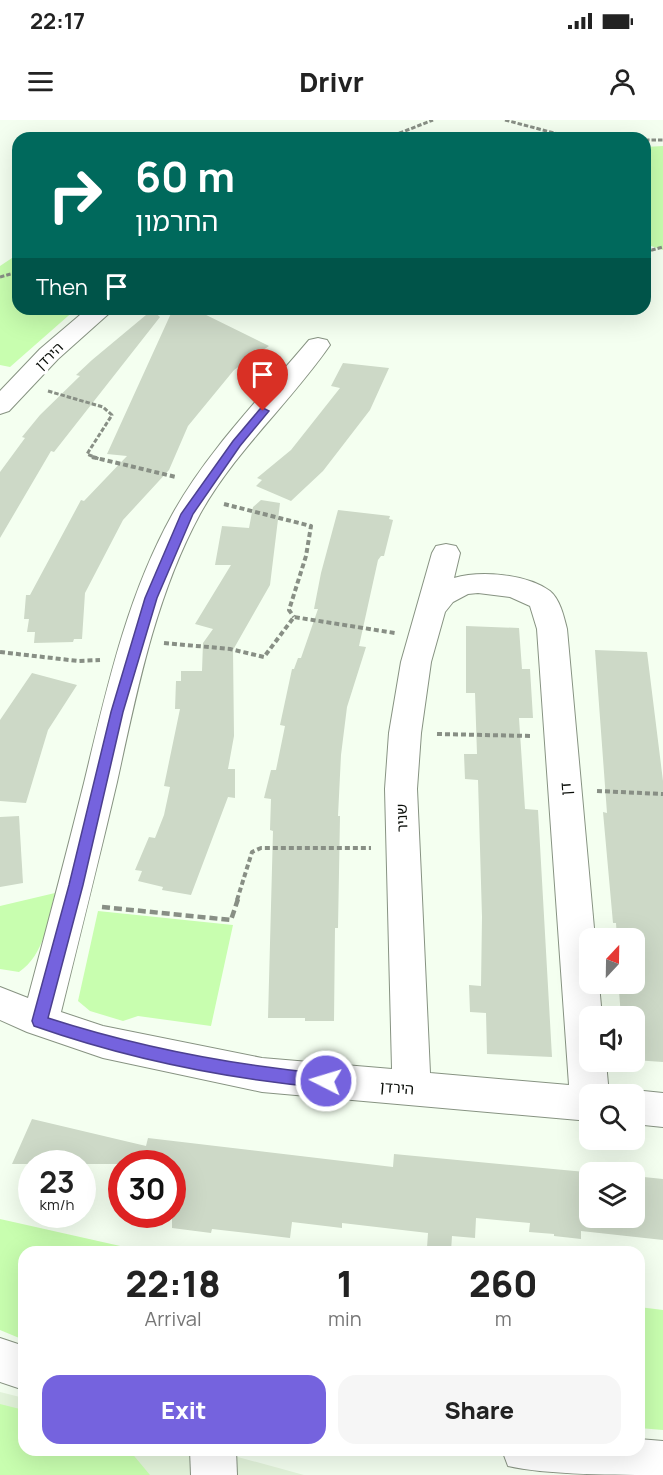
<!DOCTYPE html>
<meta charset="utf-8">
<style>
body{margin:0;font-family:Manrope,"Noto Sans Hebrew",sans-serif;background:#f6f6f6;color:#222;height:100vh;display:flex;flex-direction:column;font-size:22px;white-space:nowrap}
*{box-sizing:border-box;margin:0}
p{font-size:20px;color:#767676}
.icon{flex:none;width:33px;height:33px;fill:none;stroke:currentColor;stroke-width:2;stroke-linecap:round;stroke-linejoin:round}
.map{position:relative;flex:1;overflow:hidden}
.side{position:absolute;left:18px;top:1126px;width:627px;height:210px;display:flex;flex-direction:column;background:#fff;border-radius:18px;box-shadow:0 6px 24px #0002}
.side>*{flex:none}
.guide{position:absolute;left:12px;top:12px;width:639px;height:183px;border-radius:18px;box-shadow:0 6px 24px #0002;background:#00695c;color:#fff;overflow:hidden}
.needle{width:39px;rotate:22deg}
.fabs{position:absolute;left:579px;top:808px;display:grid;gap:12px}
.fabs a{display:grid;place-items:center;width:66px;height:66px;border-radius:12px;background:#fff;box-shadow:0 6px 24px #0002;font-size:30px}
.speed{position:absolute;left:18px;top:1030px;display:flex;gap:12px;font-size:30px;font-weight:700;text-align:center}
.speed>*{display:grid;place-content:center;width:78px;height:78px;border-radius:50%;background:#fff;box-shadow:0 6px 24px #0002;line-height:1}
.speed small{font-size:15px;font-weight:400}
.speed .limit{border:9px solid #d22;background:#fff;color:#111}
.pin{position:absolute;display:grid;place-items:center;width:51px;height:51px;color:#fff;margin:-62px -26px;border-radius:50% 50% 50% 0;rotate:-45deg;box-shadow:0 0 6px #0007}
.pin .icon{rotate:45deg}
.me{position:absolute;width:66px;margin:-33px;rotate:275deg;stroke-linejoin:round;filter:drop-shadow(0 0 4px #0008)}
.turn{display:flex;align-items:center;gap:21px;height:126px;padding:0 24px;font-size:27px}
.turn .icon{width:78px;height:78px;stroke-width:2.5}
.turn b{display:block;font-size:42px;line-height:51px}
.then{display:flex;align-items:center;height:57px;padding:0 24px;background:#0003;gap:12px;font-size:22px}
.eta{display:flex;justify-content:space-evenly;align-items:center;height:102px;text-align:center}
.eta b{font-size:36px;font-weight:800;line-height:42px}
.cta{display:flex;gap:12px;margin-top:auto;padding:12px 24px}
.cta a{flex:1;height:69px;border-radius:18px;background:#7563de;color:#fff;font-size:24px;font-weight:800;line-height:69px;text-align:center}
.cta a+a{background:#f6f6f6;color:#222}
.status{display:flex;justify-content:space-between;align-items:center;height:42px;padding:0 30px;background:#fff;direction:ltr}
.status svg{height:16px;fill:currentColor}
header{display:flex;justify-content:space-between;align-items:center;height:78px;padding:0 24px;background:#fff;font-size:27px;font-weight:800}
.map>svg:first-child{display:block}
.built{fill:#e4f5dc}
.green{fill:#c8feaf}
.building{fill:#cdd9c7}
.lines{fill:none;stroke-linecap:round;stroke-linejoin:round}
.minor-casing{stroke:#879382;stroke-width:2}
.tertiary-casing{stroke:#879382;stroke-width:2}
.path-far2{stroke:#888f85;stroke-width:3;stroke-dasharray:4.5 2;stroke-linecap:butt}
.path-far1{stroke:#888f85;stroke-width:4;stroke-dasharray:5 3;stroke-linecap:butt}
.path{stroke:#888f85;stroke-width:4.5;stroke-dasharray:8 4;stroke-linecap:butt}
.minor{fill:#fff;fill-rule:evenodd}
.tertiary{fill:#fff;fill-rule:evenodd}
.route{fill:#7563de;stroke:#4c4090;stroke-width:1.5}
.labels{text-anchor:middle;stroke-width:6;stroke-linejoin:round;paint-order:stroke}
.far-street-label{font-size:14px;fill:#090d08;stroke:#fff}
.street-label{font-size:15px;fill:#090d08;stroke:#fff}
</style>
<div class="status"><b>22:17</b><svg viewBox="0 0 49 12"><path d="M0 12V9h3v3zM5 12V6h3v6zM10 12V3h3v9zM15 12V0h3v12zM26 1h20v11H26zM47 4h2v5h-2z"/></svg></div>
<header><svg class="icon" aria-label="menu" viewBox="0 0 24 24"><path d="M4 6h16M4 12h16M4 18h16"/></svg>Drivr<svg class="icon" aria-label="person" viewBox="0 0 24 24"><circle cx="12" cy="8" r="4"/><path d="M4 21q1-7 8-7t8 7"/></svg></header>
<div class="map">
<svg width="663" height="1355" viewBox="0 0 663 1355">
<rect width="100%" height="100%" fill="#f4fff0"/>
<!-- built -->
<polygon class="built" points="0,1272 24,1278 24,1330 216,1331 304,1355 0,1355"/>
<!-- green -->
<g class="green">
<polygon points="663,26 663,130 645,124 645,27"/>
<polygon points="18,134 18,189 76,189 10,247 0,245 0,146"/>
<path d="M55,773C47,802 45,834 19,852L0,849V786Z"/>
<polygon points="98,791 233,805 211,906 138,896 123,901 90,891 78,881"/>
<polygon points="0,1099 147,1132 24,1132 24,1220 0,1210"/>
<polygon points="639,1187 663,1190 663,1310 639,1308"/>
<polygon points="0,1284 24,1290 24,1330 130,1331 150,1355 0,1355"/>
</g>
<!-- building -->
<g class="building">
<polygon points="173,189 194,189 269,226 234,250 188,306 169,350 123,400 85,473 82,519 74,519 73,522 34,523 35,512 27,512 29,499 24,499 26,475 30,475 81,380 84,381 127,336 107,334"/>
<polygon points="152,190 160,197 54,332 51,331 0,418 0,352 25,318 22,317 40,295 80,256 76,255 92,240"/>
<polygon points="343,243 389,248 370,290 323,351 291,381 256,366 262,360 257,358 291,330 340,268 331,266"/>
<polygon points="261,380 280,383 270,465 233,530 234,616 228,649 235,649 235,678 228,677 191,775 162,770 163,767 138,761 142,751 135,750 149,717 155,718 164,695 170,667 164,666 180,589 175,589 176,561 181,561 181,551 202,551 203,523 213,509 195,504 231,445 215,445 222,406 249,408 253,387"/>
<polygon points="338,390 390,396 389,399 393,400 384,436 381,436 378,440 359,526 366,527 347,587 341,635 338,696 340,696 338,808 335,808 334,901 305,901 305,898 268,898 273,711 270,710 271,679 264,678 271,650 276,650 285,606 280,605 292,549 294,549 298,538 301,538 318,489 314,489 321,453"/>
<polygon points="466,506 519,508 522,549 530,549 533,598 519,598 525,689 538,690 552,937 487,934 486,893 470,892 469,865 481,866 482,797 478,660 465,659 464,634 477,634 475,573 466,573"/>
<polygon points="595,530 647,532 663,661 663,942 634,940 634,897 621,897 619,871 634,872 634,819 617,819 616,803 613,803 603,692 607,693"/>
<polygon points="32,553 77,565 48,610 26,683 0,681 0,600"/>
<polygon points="19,696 23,763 0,767 0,697"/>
<polygon points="32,999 146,1026 148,1018 393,1047 394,1034 596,1053 590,1053 590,1098 634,1098 634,1056 663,1059 663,1120 581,1111 581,1119 554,1116 554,1114 529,1112 530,1103 476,1098 475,1118 452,1116 451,1131 427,1128 428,1113 342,1103 342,1108 292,1102 290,1118 212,1109 211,1113 172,1108 172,1044 12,1044"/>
</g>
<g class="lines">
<defs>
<g id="minor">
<polygon points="87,189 114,189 58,239 9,291 0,294 0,271 40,229"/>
<path d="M318,218L327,220L330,225C290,283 235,331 200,394C155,477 137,571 117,662C99,739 80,816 61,892L103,906L262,938L392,949L385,669L389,613L401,542L432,433L436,426L446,424L456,426L460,433L454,458C480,450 527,454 550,471C560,479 564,497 567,509L595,819H590V864H599L602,897H590V942H606L609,975H590V1001L262,972L103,938L27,912L0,900V867L28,878C47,807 66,735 84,663C106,572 126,478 172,395C207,331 262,276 309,220ZM478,473L510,477L530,486L537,509L569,965L430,953L417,669L421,613L431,542L445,492L453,482L468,474Z"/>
<polygon points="634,970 663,973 663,1007 634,1004 634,975 620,975"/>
<polygon points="190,1330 236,1330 237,1355 191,1355"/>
</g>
<g id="tertiary">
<polygon points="0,1218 24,1226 24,1270 0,1262"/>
<path d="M639,1319L663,1321V1355C619,1355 547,1355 508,1346L502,1330H639Z"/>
</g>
</defs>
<!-- minor casing -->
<use href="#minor" class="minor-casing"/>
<!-- tertiary casing -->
<use href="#tertiary" class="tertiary-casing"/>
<!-- path-far2 -->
<g class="path-far2">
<polyline points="505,0 573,18"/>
<polyline points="387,18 433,0"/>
<polyline points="645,20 663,20"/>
<polyline points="645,128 652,130 663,127"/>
<polyline points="0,157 18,152"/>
<polyline points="48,271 103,287 112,295 87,334 99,339"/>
</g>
<!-- path-far1 -->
<g class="path-far1">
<polyline points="92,337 176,357"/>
<polyline points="224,384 311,406 306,436 289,490 294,497"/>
<polyline points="164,523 230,529 264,537 294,497 395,513"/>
<polyline points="0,532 78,541 100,540"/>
<polyline points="437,614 531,616"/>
<polyline points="597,671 663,674"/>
<polyline points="237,780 252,732 261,728 371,728"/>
</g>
<!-- path -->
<polyline class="path" points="102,787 231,800 238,779"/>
<!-- minor -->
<use href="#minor" class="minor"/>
<!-- tertiary -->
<use href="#tertiary" class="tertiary"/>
</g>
<!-- route -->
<path class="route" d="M263,288L269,291L240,326L193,394L157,478L123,592L83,765L48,898C138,927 232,945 326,954L332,956L334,961L332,966L326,968C228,959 128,939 34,906L32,901L69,765L111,592L145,478L181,394L233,321L260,289Z"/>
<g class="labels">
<!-- far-street labels -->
<g class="far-street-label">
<text transform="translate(49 236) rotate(-44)" y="5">הירדן</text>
</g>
<!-- street labels -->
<g class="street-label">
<text transform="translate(566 669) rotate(-94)" y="5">דן</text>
<text transform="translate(402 698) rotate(-92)" y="5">שניר</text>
<text transform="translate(397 968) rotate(5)" y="5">הירדן</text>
</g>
</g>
</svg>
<div class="fabs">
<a><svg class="needle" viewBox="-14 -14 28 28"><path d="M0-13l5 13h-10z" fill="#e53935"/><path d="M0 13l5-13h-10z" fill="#767676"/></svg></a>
<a><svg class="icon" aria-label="sound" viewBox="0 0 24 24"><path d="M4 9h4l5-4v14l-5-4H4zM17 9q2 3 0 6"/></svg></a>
<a><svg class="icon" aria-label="search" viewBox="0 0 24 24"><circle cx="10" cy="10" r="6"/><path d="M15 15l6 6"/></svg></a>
<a><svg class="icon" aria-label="layers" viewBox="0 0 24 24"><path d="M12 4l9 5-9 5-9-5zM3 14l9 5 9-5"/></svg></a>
</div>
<div class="speed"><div>23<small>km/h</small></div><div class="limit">30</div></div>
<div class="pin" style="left:263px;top:291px;background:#d93025"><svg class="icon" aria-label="arrive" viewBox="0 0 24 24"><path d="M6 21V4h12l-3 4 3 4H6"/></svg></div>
<svg class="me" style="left:326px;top:961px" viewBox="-20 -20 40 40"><circle r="17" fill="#7563de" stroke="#fff" stroke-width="3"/><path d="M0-11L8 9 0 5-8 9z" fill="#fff"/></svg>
<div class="guide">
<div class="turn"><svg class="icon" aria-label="right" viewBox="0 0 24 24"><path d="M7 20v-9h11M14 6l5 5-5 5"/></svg><div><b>60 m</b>החרמון</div></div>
<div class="then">Then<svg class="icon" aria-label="arrive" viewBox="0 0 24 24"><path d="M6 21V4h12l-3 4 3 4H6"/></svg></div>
</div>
<section class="side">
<div class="eta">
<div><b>22:18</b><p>Arrival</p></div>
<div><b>1</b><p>min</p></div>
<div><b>260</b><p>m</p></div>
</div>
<div class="cta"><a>Exit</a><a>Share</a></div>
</section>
</div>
